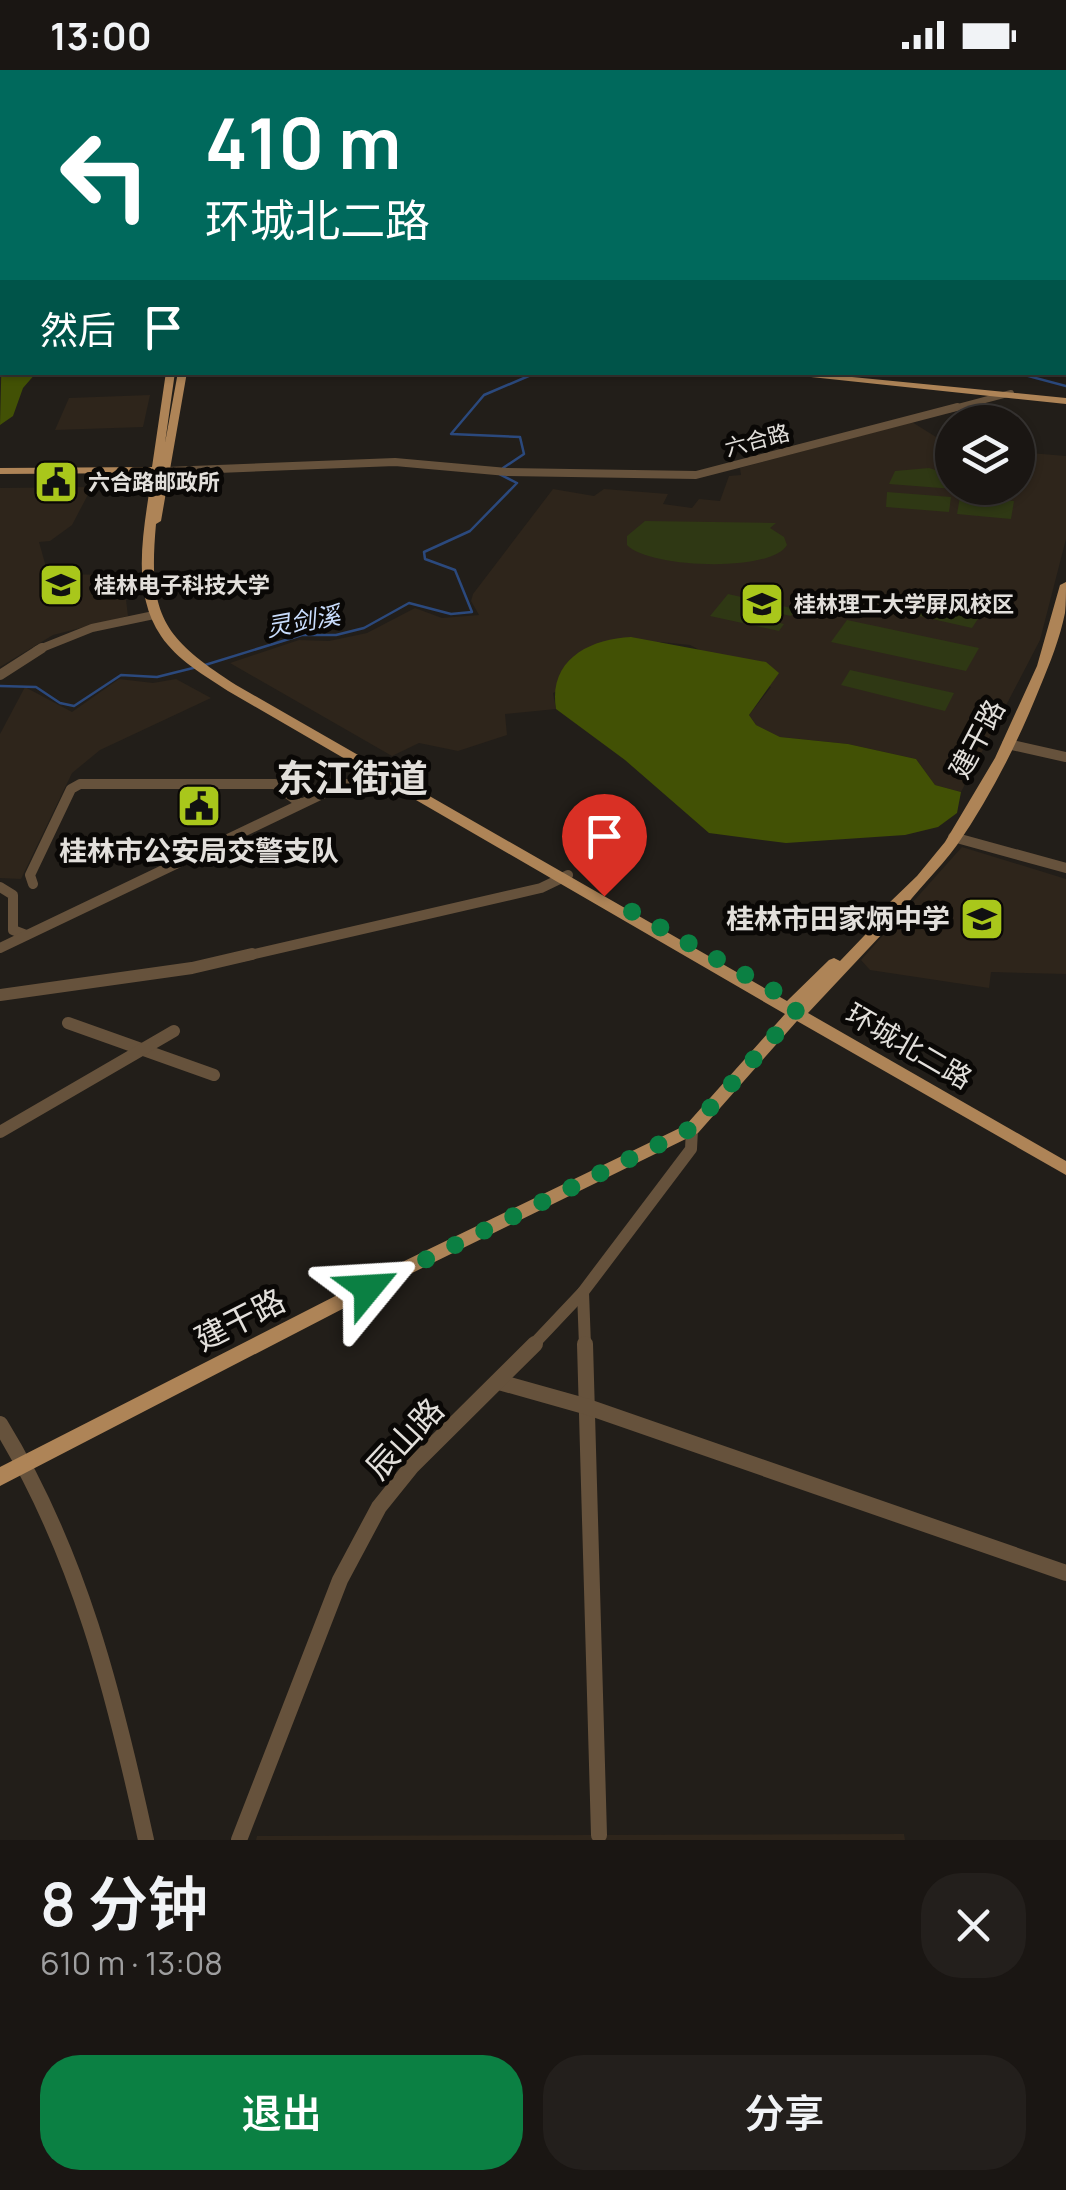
<!DOCTYPE html>
<html lang="zh">
<meta charset="utf-8">
<style>
body{margin:0;font-family:Manrope,"Noto Sans SC",sans-serif;background:#231f1c;color:#f1f3f6;height:100vh;display:flex;flex-direction:column;font-size:38px;white-space:nowrap}
*{box-sizing:border-box;margin:0}
p{font-size:32px;color:#9f9fa0}
.icon{flex:none;width:55px;height:55px;fill:none;stroke:currentColor;stroke-width:2;stroke-linecap:round;stroke-linejoin:round}
.map{position:relative;height:1770px;overflow:hidden}
.drawer{display:flex;flex-direction:column;background:#1a1613;flex:1}
.drawer>*{flex:none}
.top-card{position:absolute;left:0px;top:0px;width:1068px;height:305px;box-shadow:0 2px 8px #0004,0 0 0 2px #383533;background:#00695c;color:#fff;overflow:hidden}
.tools{position:absolute;left:935px;top:335px;display:grid;gap:20px}
.tools a{display:grid;place-items:center;width:100px;height:100px;border-radius:50%;background:#1a1613;box-shadow:0 2px 8px #0004,0 0 0 2px #383533;font-size:50px}
.pin{position:absolute;display:grid;place-items:center;width:85px;height:85px;color:#fff;margin:-102px -42px;border-radius:50% 50% 50% 0;rotate:-45deg;box-shadow:0 0 10px #0007}
.pin .icon{rotate:45deg}
.me{position:absolute;width:110px;margin:-55px;rotate:63deg;stroke-linejoin:round;filter:drop-shadow(0 0 8px #0008)}
.turn{display:flex;align-items:center;gap:35px;height:210px;padding:0 40px;font-size:45px}
.turn .icon{width:130px;height:130px;stroke-width:2.5}
.turn b{display:block;font-size:70px;line-height:85px}
.then{display:flex;align-items:center;height:95px;padding:0 40px;background:#0003;gap:20px;font-size:38px}
.round{display:grid;place-items:center;flex:none;width:105px;height:105px;border-radius:40px;background:#231f1c}
.overview{display:flex;align-items:center;justify-content:space-between;height:170px;padding:0 40px}
h1{font-size:60px;font-weight:600;line-height:75px}
.primary-button{display:flex;gap:20px;margin-top:auto;padding:20px 40px}
.primary-button a{flex:1;height:115px;border-radius:40px;background:#0b8043;color:#fff;font-size:40px;font-weight:600;line-height:115px;text-align:center}
.primary-button a+a{background:#231f1c;color:#f1f3f6}
.status{display:flex;justify-content:space-between;align-items:center;height:70px;padding:0 50px;background:#1a1613;direction:ltr}
.status svg{height:28px;fill:currentColor}
.map>svg:first-child{display:block}
.built{fill:#2e251b}
.green{fill:#2f3814}
.forest{fill:#425105}
.lines{fill:none;stroke-linecap:round;stroke-linejoin:round}
.stream{stroke:#2b497d;stroke-width:2.5}
.minor-far5{stroke:#66523c;stroke-width:5}
.minor-far4{stroke:#66523c;stroke-width:6}
.minor-far3{stroke:#66523c;stroke-width:8}
.minor-far2{stroke:#66523c;stroke-width:10}
.minor-far1{stroke:#66523c;stroke-width:12}
.minor{stroke:#66523c;stroke-width:16}
.major{fill:#ae8457;fill-rule:evenodd}
.highway{fill:#cb9861;fill-rule:evenodd}
.route{stroke:#0b8043;stroke-width:18;stroke-dasharray:0 32.4}
.labels{text-anchor:middle;stroke-width:10;stroke-linejoin:round;paint-order:stroke}
.far-street-label{font-size:22px;fill:#e2dfdb;stroke:#0a0806}
.far-poi-label{font-size:22px;font-weight:bold;fill:#e2dfdb;stroke:#0a0806;text-anchor:start}
.far-water-label{font-size:25px;font-style:italic;fill:#c9ddfd;stroke:#0a0806}
.street-label{font-size:28px;fill:#e2dfdb;stroke:#0a0806}
.poi-label{font-size:28px;font-weight:bold;fill:#e2dfdb;stroke:#0a0806}
.near-street-label{font-size:32px;fill:#e2dfdb;stroke:#0a0806}
.district-label{font-size:38px;font-weight:bold;fill:#e2dfdb;stroke:#0a0806}
</style>
<div class="status"><b>13:00</b><svg viewBox="0 0 49 12"><path d="M0 12V9h3v3zM5 12V6h3v6zM10 12V3h3v9zM15 12V0h3v12zM26 1h20v11H26zM47 4h2v5h-2z"/></svg></div>
<div class="map">
<svg width="1066" height="1770" viewBox="0 0 1066 1770">
<rect width="100%" height="100%" fill="#221e19"/>
<!-- built -->
<g class="built">
<polygon points="150,325 143,357 55,360 69,328"/>
<polygon points="912,352 952,377 952,418 1018,418 1018,382 1066,386 1066,469 1040,570 961,722 935,715 916,689 848,674 780,667 756,655 749,645 771,617 690,575 661,572 553,623 556,639 505,644 507,665 458,681 419,673 392,686 230,593 299,570 329,571 367,563 415,538 442,548 479,545 471,531 473,524 553,419 594,426 604,419 668,424 663,434 692,438 699,429 720,431 729,406 741,405 740,398"/>
<polygon points="92,417 72,455 50,471 39,472 48,504 123,505 128,546 53,565 0,597 0,418"/>
<polygon points="119,609 153,613 176,609 211,628 100,680 72,703 21,809 0,808 0,664 25,617 72,642"/>
<polygon points="962,777 1066,809 1066,904 991,902 989,918 870,900 861,890"/>
<polygon points="904,1764 905,1770 256,1770 257,1766"/>
</g>
<!-- green -->
<g class="green">
<polygon points="929,398 952,405 954,419 889,414 895,401"/>
<polygon points="887,422 951,427 949,442 886,437"/>
<polygon points="960,427 1014,431 1011,449 957,444"/>
<path d="M645,451L776,453L770,458L784,467L787,475C771,503 648,498 627,475V466Z"/>
<polygon points="728,524 796,539 791,546 762,540 757,548 784,554 779,561 710,546"/>
<polygon points="898,524 983,541 972,558 888,539"/>
<polygon points="847,550 979,578 966,601 831,572"/>
<polygon points="850,600 954,623 945,641 841,615"/>
</g>
<!-- forest -->
<g class="forest">
<polygon points="2,274 2,302 36,303 23,318 13,346 0,355"/>
<path d="M631,567L766,592L779,603L749,645L756,655L780,667L848,674L916,689L935,715L961,722L957,743L938,757L905,765L786,773L709,763L625,690L556,639C548,590 589,569 631,567Z"/>
</g>
<g class="lines">
<!-- stream -->
<g class="stream">
<polyline points="928,302 933,302"/>
<polyline points="1013,302 1066,316"/>
<polyline points="503,398 524,384 520,367 451,364 484,325 538,302"/>
<polyline points="205,595 302,565 336,565 364,558 409,533 451,544 472,542 455,500 425,489 424,482 470,461 517,413 499,404"/>
<polyline points="0,616 36,617 60,633 74,636 121,605 157,607 197,597"/>
</g>
<!-- minor-far5 -->
<g class="minor-far5">
<polyline points="236,0 264,2"/>
<polyline points="443,0 451,2"/>
<polyline points="0,1 13,2"/>
<polyline points="195,2 207,0"/>
<polyline points="339,2 351,0"/>
<polyline points="513,2 524,0"/>
<polyline points="948,2 1023,2"/>
</g>
<!-- minor-far4 -->
<polyline class="minor-far4" points="947,340 1011,323"/>
<!-- minor-far3 -->
<g class="minor-far3">
<polyline points="167,401 395,392 507,402 696,405 957,337"/>
<polyline points="37,580 92,558 154,545"/>
</g>
<!-- minor-far2 -->
<g class="minor-far2">
<polyline points="0,605 42,578"/>
<polyline points="1007,674 1066,687"/>
<polyline points="953,767 1066,798"/>
<polyline points="33,814 30,805 71,719 80,714 275,714 300,733"/>
<polyline points="0,817 13,825 13,860 26,865"/>
<polyline points="0,878 341,715 396,707"/>
<polyline points="241,887 541,818 568,805"/>
</g>
<!-- minor-far1 -->
<g class="minor-far1">
<polyline points="0,925 192,898 252,884"/>
<polyline points="68,953 214,1005"/>
<polyline points="0,1062 174,961"/>
<polyline points="583,1222 585,1276"/>
<polyline points="532,1276 583,1222 691,1079 692,1059"/>
</g>
<!-- minor -->
<g class="minor">
<polyline points="585,1274 599,1765"/>
<polyline points="499,1312 588,1337 1066,1503"/>
<path d="M0,1354C79,1483 114,1623 146,1770"/>
<polyline points="239,1770 340,1510 379,1437 412,1396 535,1274"/>
</g>
<!-- major -->
<g class="major">
<polygon points="1022,0 1028,0 1030,2 1024,2"/>
<polygon points="1065,50 1066,50 1065,56"/>
<rect x="1065" y="127" width="1" height="4"/>
<polygon points="0,255 2,256 2,260 0,261"/>
<path d="M166,302H175L165,373L178,302H187L161,451L156,454C148,544 161,567 236,615L787,931L829,890L834,888L840,891L887,842L889,833L917,806L945,772L995,688L1037,596L1060,515L1066,512C1066,522 1066,533 1065,543C1060,568 1050,593 1040,617C1018,672 991,726 957,775C939,800 915,821 898,847L808,943L1066,1091V1105L797,951L698,1063L408,1205L0,1416V1397L396,1195L686,1055L785,944L228,621C204,605 177,590 161,566C129,519 145,455 152,403L0,404V398L152,397Z"/>
<polygon points="764,302 801,302 1066,328 1066,334"/>
</g>
<!-- highway -->
<polygon class="highway" points="585,0 629,0 626,2"/>
</g>
<g class="lines">
<!-- route -->
<polyline class="route" points="368,1218 692,1058 796,942 794,932 604,826"/>
</g>
<!-- icons -->
<defs>
<symbol id="civic-square" viewBox="-11 -11 22 22"><rect x="-9" y="-9" width="18" height="18" rx="4" fill="#a9c71b" stroke="#0a0806"/><path d="M-.6-6.5H3V-4.5H.6V-3L4-1V1h2V6H-6V1h2V-1L-.6-3ZM-1.2 2.5V6h2.4V2.5Z" fill="#111"/></symbol>
<symbol id="university-square" viewBox="-11 -11 22 22"><rect x="-9" y="-9" width="18" height="18" rx="4" fill="#a9c71b" stroke="#0a0806"/><path d="M0-5L7-2L0 1L-7-2ZM-4 1L0 2.5L4 1V4Q0 6-4 4Z" fill="#111"/></symbol>
<symbol id="school-square" viewBox="-11 -11 22 22"><rect x="-9" y="-9" width="18" height="18" rx="4" fill="#a9c71b" stroke="#0a0806"/><path d="M0-5L7-2L0 1L-7-2ZM-4 1L0 2.5L4 1V4Q0 6-4 4Z" fill="#111"/></symbol>
</defs>
<g fill-rule="evenodd">
<use href="#civic-square" x="31" y="387" width="50" height="50"/>
<use href="#university-square" x="36" y="490" width="50" height="50"/>
<use href="#university-square" x="737" y="509" width="50" height="50"/>
<use href="#civic-square" x="174" y="711" width="50" height="50"/>
<use href="#school-square" x="957" y="824" width="50" height="50"/>
</g>
<g class="labels">
<!-- far-street labels -->
<g class="far-street-label">
<text transform="translate(757 370) rotate(-15)" y="8">六合路</text>
</g>
<!-- far-poi labels -->
<g class="far-poi-label">
<text x="88" y="420">六合路邮政所</text>
<text x="94" y="523">桂林电子科技大学</text>
<text x="794" y="542">桂林理工大学屏风校区</text>
</g>
<!-- far-water labels -->
<g class="far-water-label">
<text transform="translate(303 551) rotate(-10)" y="9">灵剑溪</text>
</g>
<!-- street labels -->
<g class="street-label">
<text transform="translate(977 669) rotate(-62)" y="10">建干路</text>
<text transform="translate(909 976) rotate(30)" y="10">环城北二路</text>
</g>
<!-- poi labels -->
<g class="poi-label">
<text x="199" y="791">桂林市公安局交警支队</text>
<text x="950" y="859" text-anchor="end">桂林市田家炳中学</text>
</g>
<!-- near-street labels -->
<g class="near-street-label">
<text transform="translate(240 1250) rotate(-27)" y="11">建干路</text>
<text transform="translate(405 1369) rotate(-47)" y="11">辰山路</text>
</g>
<!-- district labels -->
<g class="district-label">
<text x="352" y="722">东江街道</text>
</g>
</g>
</svg>
<div class="tools">
<a><svg class="icon" aria-label="layers" viewBox="0 0 24 24"><path d="M12 4l9 5-9 5-9-5zM3 14l9 5 9-5"/></svg></a>
</div>
<div class="pin" style="left:604px;top:826px;background:#d93025"><svg class="icon" aria-label="arrive" viewBox="0 0 24 24"><path d="M6 21V4h12l-3 4 3 4H6"/></svg></div>
<svg class="me" style="left:368px;top:1218px" viewBox="-20 -20 40 40"><path d="M0-17L14 15 0 8-14 15z" fill="#0b8043" stroke="#fff" stroke-width="4"/></svg>
<div class="top-card">
<div class="turn"><svg class="icon" aria-label="left" viewBox="0 0 24 24"><path d="M17 20v-9H6M10 6l-5 5 5 5"/></svg><div><b>410 m</b>环城北二路</div></div>
<div class="then">然后<svg class="icon" aria-label="arrive" viewBox="0 0 24 24"><path d="M6 21V4h12l-3 4 3 4H6"/></svg></div>
</div>
</div>
<section class="drawer">
<div class="overview"><div><h1>8 分钟</h1><p>610 m · 13:08</p></div><a class="round"><svg class="icon" aria-label="close" viewBox="0 0 24 24"><path d="M6 6l12 12M18 6L6 18"/></svg></a></div>
<div class="primary-button"><a>退出</a><a>分享</a></div>
</section>
